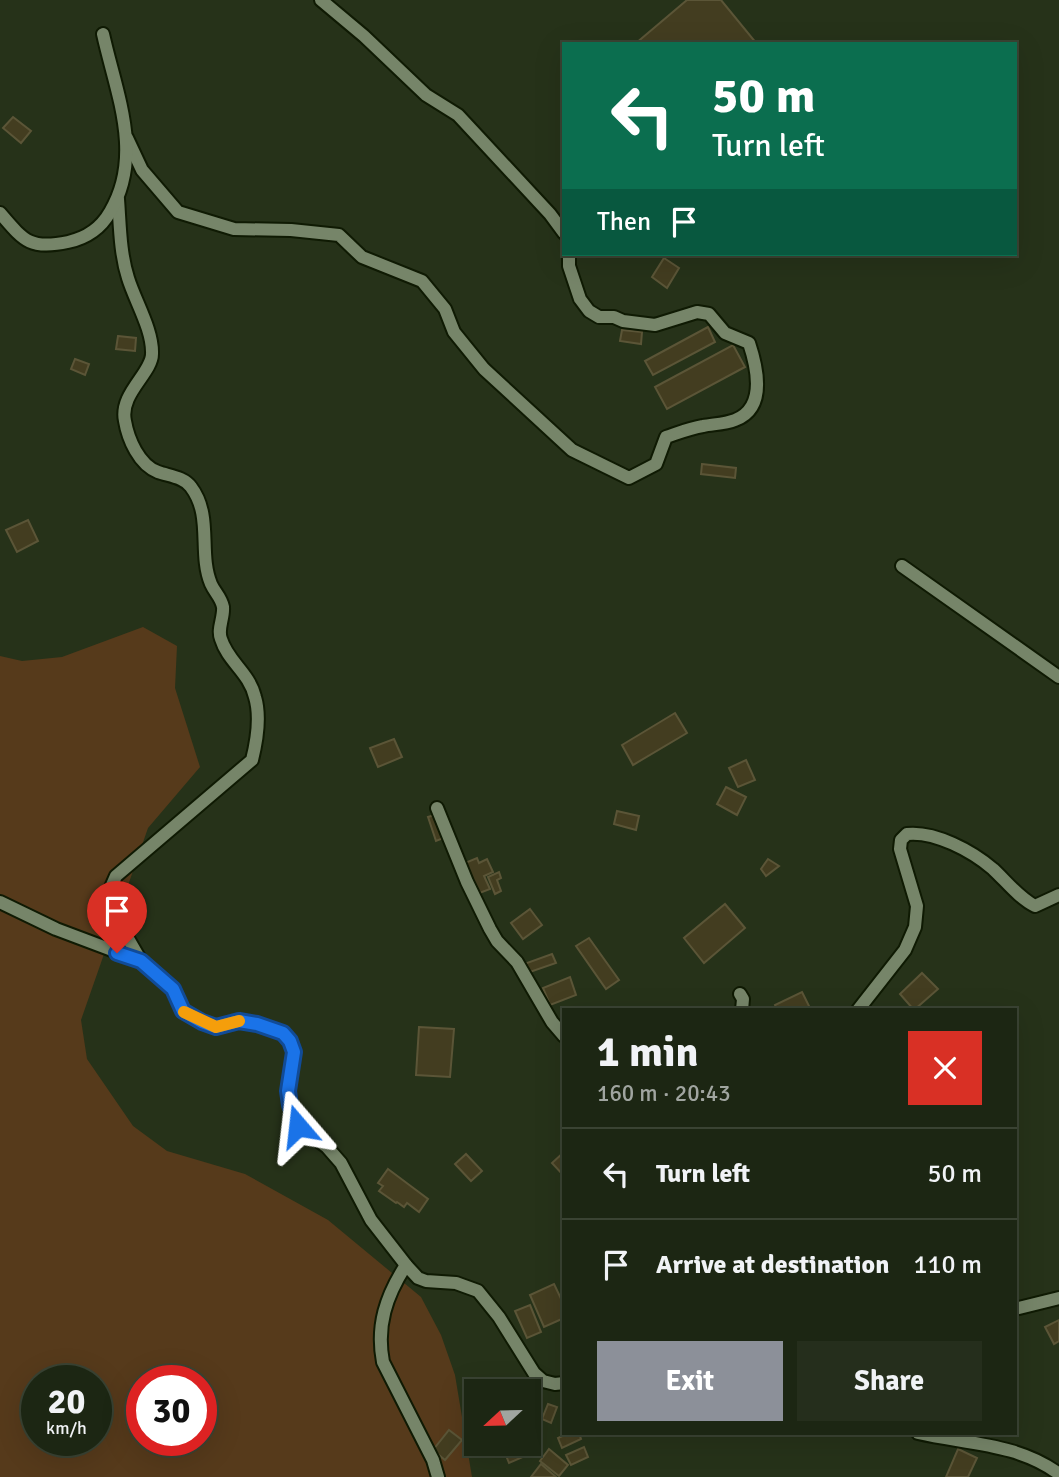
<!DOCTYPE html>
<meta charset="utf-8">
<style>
body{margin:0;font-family:Signika,sans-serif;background:#252e1c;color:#f1f3f6;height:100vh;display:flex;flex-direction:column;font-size:26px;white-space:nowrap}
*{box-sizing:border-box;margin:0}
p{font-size:23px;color:#a0a5a0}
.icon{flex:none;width:38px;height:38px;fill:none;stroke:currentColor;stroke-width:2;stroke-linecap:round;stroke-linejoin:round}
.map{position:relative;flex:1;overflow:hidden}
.drawer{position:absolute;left:562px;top:1008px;width:455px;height:427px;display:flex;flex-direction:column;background:#1c2613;border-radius:0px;box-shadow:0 7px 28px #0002,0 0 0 2px #3a4333}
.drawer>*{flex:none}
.hud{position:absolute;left:562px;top:42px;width:455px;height:214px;border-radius:0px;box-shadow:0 7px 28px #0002,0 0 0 2px #3a4333;background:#0b6e4f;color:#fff;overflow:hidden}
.needle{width:46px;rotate:248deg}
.buttons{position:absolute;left:464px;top:1379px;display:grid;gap:14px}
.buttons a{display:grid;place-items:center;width:77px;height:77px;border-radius:0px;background:#1c2613;box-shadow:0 7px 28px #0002,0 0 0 2px #3a4333;font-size:35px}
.speed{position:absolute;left:21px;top:1365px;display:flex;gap:14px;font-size:35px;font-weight:700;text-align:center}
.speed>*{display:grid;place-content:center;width:91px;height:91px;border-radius:50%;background:#1c2613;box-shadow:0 7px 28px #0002,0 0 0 2px #3a4333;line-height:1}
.speed small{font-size:18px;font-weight:400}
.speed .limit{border:10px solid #d22;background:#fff;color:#111}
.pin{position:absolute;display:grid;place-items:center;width:60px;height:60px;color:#fff;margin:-72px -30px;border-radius:50% 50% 50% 0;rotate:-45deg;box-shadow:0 0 7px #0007}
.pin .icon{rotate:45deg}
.me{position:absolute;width:77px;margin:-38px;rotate:343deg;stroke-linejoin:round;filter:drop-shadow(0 0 5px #0008)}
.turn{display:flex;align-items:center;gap:24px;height:147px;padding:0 35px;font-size:32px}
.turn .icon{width:91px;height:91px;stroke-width:2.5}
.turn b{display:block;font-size:49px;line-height:60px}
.then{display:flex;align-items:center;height:66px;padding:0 35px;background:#0003;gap:14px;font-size:26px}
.round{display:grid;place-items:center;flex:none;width:74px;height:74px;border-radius:0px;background:#252e1c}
.headline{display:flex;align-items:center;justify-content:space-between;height:119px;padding:0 35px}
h1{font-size:42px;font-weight:800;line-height:52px}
.button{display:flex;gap:14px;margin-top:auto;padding:14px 35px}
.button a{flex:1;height:80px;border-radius:0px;background:#8c9099;color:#fff;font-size:28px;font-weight:800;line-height:80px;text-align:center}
.button a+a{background:#252e1c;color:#f1f3f6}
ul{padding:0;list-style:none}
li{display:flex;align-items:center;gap:21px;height:91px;padding:0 35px;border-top:2px solid #3a4333}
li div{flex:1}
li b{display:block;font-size:26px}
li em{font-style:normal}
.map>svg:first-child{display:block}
.green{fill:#563a1b;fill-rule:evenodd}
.building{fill:#433d20;stroke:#5b5537;stroke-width:2}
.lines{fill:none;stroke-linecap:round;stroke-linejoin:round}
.minor-casing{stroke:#0f1a03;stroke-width:16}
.minor{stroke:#768569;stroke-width:12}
.route-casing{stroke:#114b97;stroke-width:18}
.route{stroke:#1a73e8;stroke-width:12}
.slow{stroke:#f59e0b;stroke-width:12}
</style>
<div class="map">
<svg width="1059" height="1477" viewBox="0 0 1059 1477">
<rect width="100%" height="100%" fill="#263219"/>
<!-- green -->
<path class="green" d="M143,627L177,646L175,688L200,767L148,828L81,1020L87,1059L133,1126L167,1151L245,1174L328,1220L421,1297L441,1335L455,1375L472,1477H0V656L22,661L62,657ZM37,1381H96V1440H37ZM142,1381H201V1440H142Z"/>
<!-- building -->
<g class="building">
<polygon points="687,0 721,0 757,44 635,44"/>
<polygon points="13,117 31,131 21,143 3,128"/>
<polygon points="664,258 679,268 667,288 652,277"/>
<polygon points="708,327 715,342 653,375 645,361"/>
<polygon points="622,330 642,332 641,344 620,341"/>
<polygon points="118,336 136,338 135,351 116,349"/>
<polygon points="733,345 745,367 667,409 655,387"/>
<polygon points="75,359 89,364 85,375 71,369"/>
<polygon points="702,464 736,468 735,478 701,474"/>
<polygon points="28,520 38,541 17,552 6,530"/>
<polygon points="675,713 687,733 633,765 622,745"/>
<polygon points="394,739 402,757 378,767 370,748"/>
<polygon points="746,760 755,780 738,787 729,768"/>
<polygon points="726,787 746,797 737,815 717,804"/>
<polygon points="617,811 639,816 636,830 614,824"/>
<polygon points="438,814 446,837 436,841 428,817"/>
<polygon points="477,858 479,863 487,859 493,872 484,876 490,889 477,894 465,863"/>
<polygon points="768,859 779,866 766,876 761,869"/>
<polygon points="499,872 501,878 497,880 501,891 495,894 488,877"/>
<polygon points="725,904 745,928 704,963 684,938"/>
<polygon points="530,909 542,925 523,939 511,923"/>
<polygon points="589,938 619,980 606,989 576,946"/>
<polygon points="552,954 556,963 527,973 524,964"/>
<polygon points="922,973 938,989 914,1010 900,994"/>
<polygon points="570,977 576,995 550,1005 543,988"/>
<polygon points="802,992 811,1010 777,1010 775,1005"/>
<polygon points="419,1027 454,1029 450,1077 416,1075"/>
<polygon points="563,1153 564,1154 564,1176 552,1163"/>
<polygon points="466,1154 482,1171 471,1181 455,1164"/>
<polygon points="388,1169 428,1199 419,1212 407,1203 404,1207 397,1202 396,1203 379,1191 383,1186 378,1183"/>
<polygon points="554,1284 564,1305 564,1318 544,1327 530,1295"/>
<polygon points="530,1305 541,1332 527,1338 515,1311"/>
<polygon points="1059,1320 1059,1341 1054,1344 1045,1327"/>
<polygon points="548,1404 557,1407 551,1423 542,1419"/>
<polygon points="449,1430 462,1440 445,1460 433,1450"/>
<polygon points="569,1433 579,1433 581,1439 562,1448 558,1438"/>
<polygon points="513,1444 528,1444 532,1453 509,1463 503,1448"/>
<polygon points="584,1447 588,1457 571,1465 566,1455"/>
<polygon points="549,1449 568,1465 559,1476 540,1461"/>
<polygon points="958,1449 977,1458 968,1477 946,1477"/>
<polygon points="541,1464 556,1477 531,1477"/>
</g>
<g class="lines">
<defs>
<g id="minor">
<polyline points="321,0 364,36 426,95 458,115 550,214 564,233"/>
<path d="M127,138L142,170L178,212L234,229L291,230L339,235L362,257L422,281L445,309L454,332L484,369L572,450L629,478L656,464L666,437C678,433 690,428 703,426C713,424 725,424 735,420C767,408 757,367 749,343L725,333L709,314L697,312L655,325L623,321L614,317H599L589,311L580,299L569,266V254"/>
<path d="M118,199C120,226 120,253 128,278C135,301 153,330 152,354C152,373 119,394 125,421C128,439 139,465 158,472C169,476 184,477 191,487C213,516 198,553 211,584C215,593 221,597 223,607C224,618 217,629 221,639C228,662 249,672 255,697C261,717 257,740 252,760L116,876L109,892L111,909L141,961"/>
<path d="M0,213C24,241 30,250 68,242C86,238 101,228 110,212C144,155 116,93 103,34"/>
<polyline points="902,566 1059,677"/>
<polyline points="437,808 467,882 490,929 497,941 517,962 552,1022 564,1036"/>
<polyline points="0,902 56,929 141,961 172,989 183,1011 202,1022 216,1027 239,1021 257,1024 283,1033 290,1041 294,1052 288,1091 290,1105 298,1126 327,1147 341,1163 371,1220 406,1265 418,1278 426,1281 456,1283 478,1291 499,1317 534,1373 543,1381 555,1384 564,1383"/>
<polyline points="740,994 743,999 742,1010"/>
<path d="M858,1010L905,950L915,927L917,906L900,849L901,840L907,834C935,831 972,851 993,869C1006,881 1019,898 1035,906L1059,895"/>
<path d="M406,1265C386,1296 376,1326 383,1362L433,1460L438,1477"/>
<polyline points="1015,1309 1059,1298"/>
<path d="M918,1433C965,1444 1018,1443 1059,1474"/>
</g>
</defs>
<!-- minor casing -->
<use href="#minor" class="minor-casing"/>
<!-- minor -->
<use href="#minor" class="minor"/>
</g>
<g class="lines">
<defs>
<polyline id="route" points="117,953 141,961 173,989 183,1011 202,1022 216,1027 239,1021 257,1024 283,1033 290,1041 294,1052 288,1091 290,1105 298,1126"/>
</defs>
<!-- route casing -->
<use href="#route" class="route-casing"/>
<!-- route -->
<use href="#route" class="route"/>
<!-- slow -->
<polyline class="slow" points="184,1012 216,1027 239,1021"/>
</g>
</svg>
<div class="buttons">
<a><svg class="needle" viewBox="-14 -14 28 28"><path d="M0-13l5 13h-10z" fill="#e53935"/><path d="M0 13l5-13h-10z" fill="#a0a5a0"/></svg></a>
</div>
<div class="speed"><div>20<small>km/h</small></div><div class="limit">30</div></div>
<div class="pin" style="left:117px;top:953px;background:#d93025"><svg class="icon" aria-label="arrive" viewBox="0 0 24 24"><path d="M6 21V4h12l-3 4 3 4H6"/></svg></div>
<svg class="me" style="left:298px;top:1126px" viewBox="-20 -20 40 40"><path d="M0-17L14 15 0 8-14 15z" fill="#1a73e8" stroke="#fff" stroke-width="4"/></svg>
<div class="hud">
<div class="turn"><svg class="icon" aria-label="left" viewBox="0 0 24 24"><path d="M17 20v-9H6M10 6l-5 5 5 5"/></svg><div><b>50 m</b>Turn left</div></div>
<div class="then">Then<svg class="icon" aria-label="arrive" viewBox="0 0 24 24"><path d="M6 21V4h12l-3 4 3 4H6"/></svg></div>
</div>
<section class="drawer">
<div class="headline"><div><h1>1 min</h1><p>160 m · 20:43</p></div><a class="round" style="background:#d93025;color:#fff"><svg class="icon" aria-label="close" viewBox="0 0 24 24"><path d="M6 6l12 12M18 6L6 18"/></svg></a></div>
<ul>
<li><svg class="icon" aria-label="left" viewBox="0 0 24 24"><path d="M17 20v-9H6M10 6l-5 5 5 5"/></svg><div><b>Turn left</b></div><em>50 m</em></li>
<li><svg class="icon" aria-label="arrive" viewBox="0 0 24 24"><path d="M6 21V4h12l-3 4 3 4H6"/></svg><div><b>Arrive at destination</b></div><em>110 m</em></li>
</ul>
<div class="button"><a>Exit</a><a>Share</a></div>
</section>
</div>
